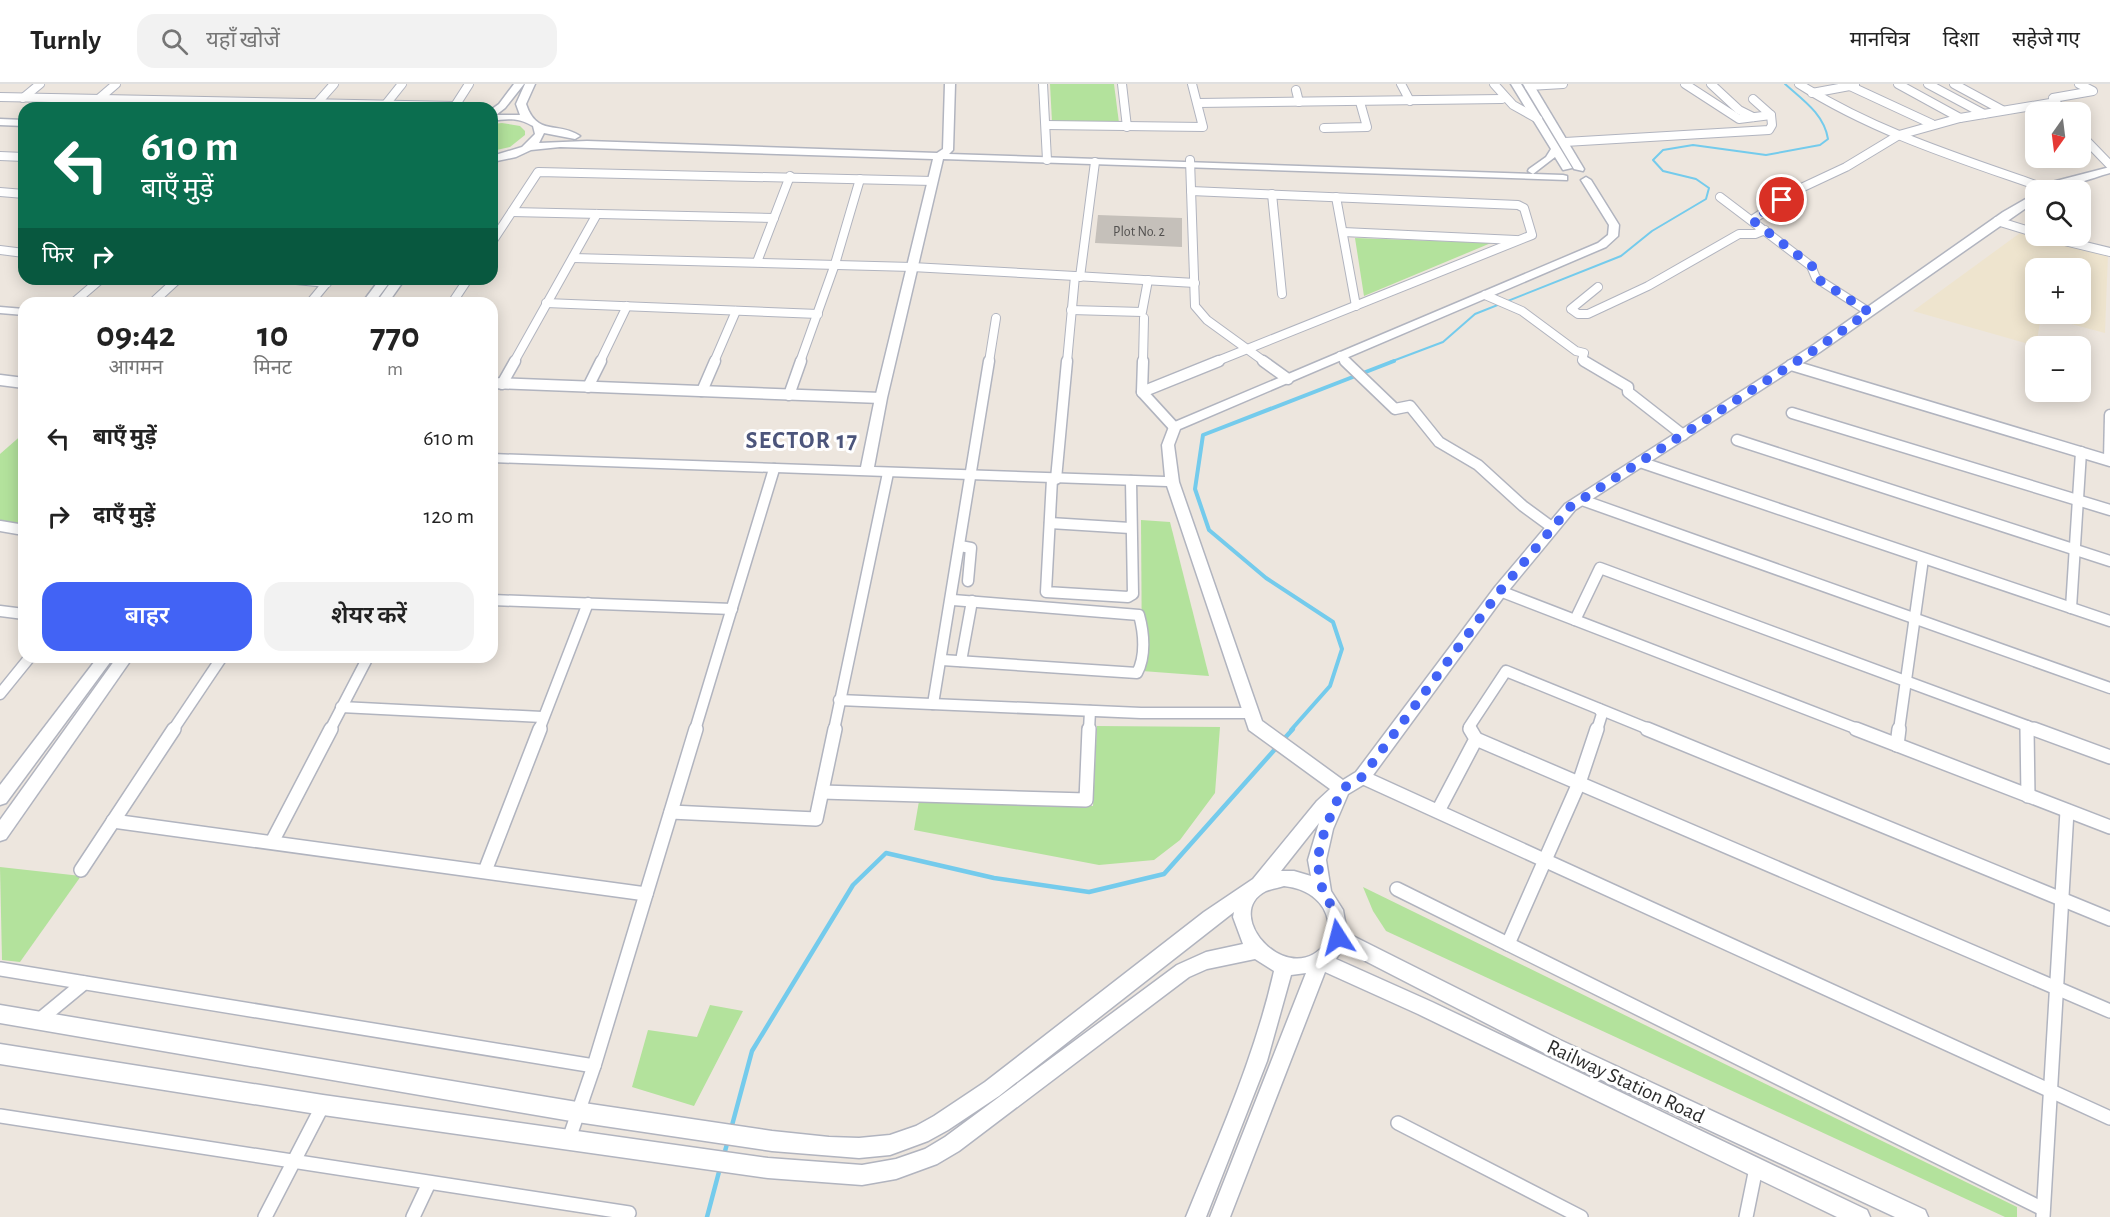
<!DOCTYPE html>
<html lang="hi">
<meta charset="utf-8">
<style>
body{margin:0;font-family:"Alegreya Sans","Noto Sans Devanagari",sans-serif;background:#f2f2f2;color:#222;height:100vh;display:flex;flex-direction:column;font-size:22px;white-space:nowrap}
*{box-sizing:border-box;margin:0}
p{font-size:20px;color:#767676}
.icon{flex:none;width:33px;height:33px;fill:none;stroke:currentColor;stroke-width:2;stroke-linecap:round;stroke-linejoin:round}
.map{position:relative;flex:1;overflow:hidden}
.details{position:absolute;left:18px;top:213px;width:480px;height:366px;display:flex;flex-direction:column;background:#fff;border-radius:18px;box-shadow:0 3px 15px #0003}
.details>*{flex:none}
.banner{position:absolute;left:18px;top:18px;width:480px;height:183px;border-radius:18px;box-shadow:0 3px 15px #0003;background:#0b6e4f;color:#fff;overflow:hidden}
.needle{width:39px;rotate:194deg}
.tools{position:absolute;left:2025px;top:18px;display:grid;gap:12px}
.tools a{display:grid;place-items:center;width:66px;height:66px;border-radius:12px;background:#fff;box-shadow:0 3px 15px #0003;font-size:30px}
.pin{position:absolute;display:grid;place-items:center;width:51px;height:51px;color:#fff;margin:-26px;border:3px solid #fff;border-radius:50%;box-shadow:0 2px 6px #0007}
.me{position:absolute;width:66px;margin:-33px;rotate:351deg;stroke-linejoin:round;filter:drop-shadow(0 0 4px #0008)}
.turn{display:flex;align-items:center;gap:21px;height:126px;padding:0 24px;font-size:27px}
.turn .icon{width:78px;height:78px;stroke-width:2.5}
.turn b{display:block;font-size:42px;line-height:51px}
.then{display:flex;align-items:center;height:57px;padding:0 24px;background:#0003;gap:12px;font-size:22px}
.eta{display:flex;justify-content:space-evenly;align-items:center;height:102px;text-align:center}
.eta b{font-size:36px;font-weight:600;line-height:42px}
.primary-button{display:flex;gap:12px;margin-top:auto;padding:12px 24px}
.primary-button a{flex:1;height:69px;border-radius:18px;background:#4263f5;color:#fff;font-size:24px;font-weight:600;line-height:69px;text-align:center}
.primary-button a+a{background:#f2f2f2;color:#222}
ul{padding:0;list-style:none}
li{display:flex;align-items:center;gap:18px;height:78px;padding:0 24px}
li div{flex:1}
li b{display:block;font-size:22px}
li em{font-style:normal}
header{display:flex;align-items:center;gap:36px;box-sizing:border-box;height:84px;padding:0 30px;background:#fff;border-bottom:2px solid #e0e0e0}
header strong{font-size:28px}
nav{display:flex;gap:33px;margin-inline-start:auto;font-size:21px}
.search{width:420px;height:54px;background:#f2f2f2;display:flex;align-items:center;gap:15px;box-sizing:border-box;padding:0 21px;border-radius:18px;color:#767676;font-size:22px}
.map>svg:first-child{display:block}
.education{fill:#eee4ce;fill-rule:evenodd}
.green{fill:#b3e29c}
.lines{fill:none;stroke-linecap:round;stroke-linejoin:round}
.stream-far2{stroke:#74cbec;stroke-width:2}
.stream-far1{stroke:#74cbec;stroke-width:4}
.stream{stroke:#74cbec;stroke-width:4.5}
.building{fill:#c5c0ba}
.street-far2-casing{stroke:#b1b4bf;stroke-width:10}
.street-far1-casing{stroke:#b1b4bf;stroke-width:13}
.street-casing{stroke:#b1b4bf;stroke-width:16}
.secondary-casing{stroke:#b1b4bf;stroke-width:3}
.street-far2{stroke:#fff;stroke-width:8}
.street-far1{stroke:#fff;stroke-width:10}
.street{stroke:#fff;stroke-width:13}
.secondary{fill:#fff;fill-rule:evenodd}
.route{stroke:#4263f5;stroke-width:10;stroke-dasharray:0 18}
.labels{text-anchor:middle;stroke-width:6;stroke-linejoin:round;paint-order:stroke}
.far-number-label{font-size:14px;fill:#52504f}
.near-street-label{font-size:21px;fill:#2b2b2b;stroke:#fff}
.district-label{font-size:24px;font-weight:bold;letter-spacing:1.5px;fill:#4c557b;stroke:#fff}
</style>
<header>
<strong>Turnly</strong>
<div class="search"><svg class="icon" aria-label="search" viewBox="0 0 24 24"><circle cx="10" cy="10" r="6"/><path d="M15 15l6 6"/></svg>यहाँ खोजें</div>
<nav><a>मानचित्र</a><a>दिशा</a><a>सहेजे गए</a></nav>
</header>
<div class="map">
<svg width="2110" height="1133" viewBox="0 0 2110 1133">
<rect width="100%" height="100%" fill="#ede6de"/>
<!-- education -->
<path class="education" d="M2020,149L2108,170L2105,249L2041,232L2036,262L1913,227ZM2036,184H2080V230H2036Z"/>
<!-- green -->
<g class="green">
<polygon points="1050,0 1114,0 1119,39 1052,38"/>
<polygon points="502,39 520,42 525,47 525,51 510,63 492,67 492,40"/>
<polygon points="1355,154 1491,159 1364,212"/>
<polygon points="24,349 24,438 22,441 0,438 0,370"/>
<polygon points="1141,436 1170,438 1209,592 1142,587"/>
<polygon points="1097,642 1220,643 1215,709 1180,756 1154,776 1099,781 914,746 919,717 1093,722"/>
<polygon points="0,783 81,792 20,878 2,876"/>
<polygon points="1363,803 2017,1123 2017,1133 2005,1133 1386,847 1373,827"/>
<polygon points="710,921 743,927 694,1022 632,1003 648,946 697,953"/>
</g>
<g class="lines">
<!-- stream-far2 -->
<path class="stream-far2" d="M1390,278L1443,258L1475,230L1621,172L1652,147L1706,115L1709,104L1696,95L1663,87L1653,76L1663,66L1693,61L1766,71L1820,61L1828,55C1824,30 1803,16 1785,0"/>
<!-- stream-far1 -->
<polyline class="stream-far1" points="1291,646 1330,602 1342,565 1333,538 1266,494 1209,446 1195,405 1203,351 1394,277"/>
<!-- stream -->
<g class="stream">
<polyline points="1282,657 1293,645"/>
<polyline points="731,1045 752,967 853,801 886,769 994,794 1089,808 1164,790 1277,663"/>
<polyline points="724,1071 728,1056"/>
<polyline points="707,1133 720,1084"/>
</g>
</g>
<!-- building -->
<polygon class="building" points="1098,131 1182,134 1182,163 1095,159"/>
<g class="lines">
<defs>
<g id="street-far2">
<polyline points="1043,0 1047,76"/>
<polyline points="1122,0 1127,43"/>
<polyline points="1401,0 1410,17"/>
<polyline points="1494,0 1513,21 1538,35"/>
<polyline points="1685,0 1739,35 1771,31"/>
<polyline points="1711,0 1739,26 1753,33"/>
<path d="M1799,0C1876,49 1962,75 2047,105"/>
<polyline points="1898,0 1960,34 2056,18"/>
<polyline points="1928,0 1984,30"/>
<polyline points="1954,0 2002,26"/>
<polyline points="1529,2 1563,0"/>
<polyline points="1850,2 1932,40"/>
<polyline points="1296,6 1299,18"/>
<polyline points="1812,9 1855,1"/>
<polyline points="0,13 455,22 469,0"/>
<polyline points="23,14 40,0"/>
<polyline points="318,18 334,0"/>
<polyline points="1198,19 1502,15"/>
<polyline points="386,20 402,0"/>
<polyline points="88,24 116,0"/>
<polyline points="2063,28 2053,14 2093,7 2079,0"/>
<polyline points="1046,41 1203,43 1192,0"/>
<polyline points="1324,44 1367,43 1360,18"/>
<polyline points="2080,50 2110,81"/>
<polyline points="1565,58 1769,46 1772,41 1771,31 1753,15"/>
<polyline points="0,72 24,73"/>
<polyline points="1190,76 1195,222 1207,236 1265,278"/>
<polyline points="1191,107 1518,121 1524,124 1532,151 1215,278"/>
<polyline points="0,108 24,110"/>
<polyline points="1272,110 1282,210"/>
<polyline points="1336,113 1356,222"/>
<polyline points="1720,113 1811,182 1816,194 1869,228"/>
<polyline points="512,128 774,134"/>
<polyline points="1752,136 1799,105 1846,83 1899,51 1960,34"/>
<polyline points="1997,137 2036,149"/>
<polyline points="1343,148 1516,156"/>
<polyline points="2044,152 2110,168"/>
<polyline points="492,158 538,88 933,97"/>
<polyline points="0,166 24,169"/>
<polyline points="573,174 912,183 1075,192"/>
<polyline points="757,178 790,92"/>
<polyline points="1080,193 1095,78"/>
<polyline points="286,195 327,199"/>
<polyline points="1598,203 1571,225 1578,230 1588,230 1648,202 1739,150 1755,150 1765,146"/>
<polyline points="1485,211 1522,227 1576,267 1584,269 1582,276 1586,278"/>
<polyline points="73,219 101,195"/>
<polyline points="152,219 178,195"/>
<polyline points="310,219 329,196"/>
<polyline points="452,219 468,195"/>
<polyline points="546,219 818,230"/>
<polyline points="1071,226 1142,228 1148,196"/>
<polyline points="1340,272 1347,278"/>
<polyline points="514,278 597,130"/>
<polyline points="600,278 627,222"/>
<polyline points="714,278 736,227"/>
<polyline points="800,278 835,180 860,95"/>
<polyline points="989,278 996,234"/>
<polyline points="1067,278 1075,192 1195,199"/>
<polyline points="1143,278 1144,234"/>
</g>
<g id="street-far1">
<polyline points="1263,277 1288,295"/>
<polyline points="1345,277 1395,325 1410,322 1439,358 1478,381 1523,422 1553,444"/>
<polyline points="1584,277 1628,303 1628,308 1683,351"/>
<polyline points="1791,281 2110,377"/>
<polyline points="0,296 24,299"/>
<polyline points="492,299 881,314"/>
<polyline points="502,300 515,277"/>
<polyline points="588,303 601,277"/>
<polyline points="702,307 715,277"/>
<polyline points="1142,308 1143,277"/>
<polyline points="789,311 801,277"/>
<polyline points="1792,329 2110,426"/>
<polyline points="1174,343 1142,308 1219,277"/>
<polyline points="1737,356 2110,477"/>
<polyline points="2109,376 2110,331"/>
<polyline points="1640,378 2110,537"/>
<polyline points="1052,395 1046,508 1128,513 1133,510 1131,397"/>
<polyline points="1056,395 1067,277"/>
<polyline points="1582,416 2110,604"/>
<polyline points="1050,439 1130,444"/>
<polyline points="0,442 24,446"/>
<polyline points="960,462 971,464 968,497"/>
<polyline points="1500,507 1860,646"/>
<polyline points="492,516 732,525"/>
<polyline points="2071,524 2081,368"/>
<polyline points="0,527 24,530"/>
<polyline points="1575,536 1600,484 2038,646"/>
<path d="M942,576L1137,589C1146,572 1144,549 1139,531L953,516"/>
<polyline points="961,577 972,517"/>
<polyline points="0,610 30,573"/>
<polyline points="839,616 1141,629 1250,629"/>
<polyline points="933,620 989,277"/>
<polyline points="341,623 542,633"/>
<polyline points="2027,642 2027,646"/>
<polyline points="173,646 222,573"/>
<polyline points="330,646 368,573"/>
<polyline points="539,646 588,519"/>
<polyline points="695,646 774,385"/>
<polyline points="834,646 888,389"/>
<polyline points="1089,646 1090,627"/>
<polyline points="1471,646 1469,643 1506,587 1651,646"/>
<polyline points="1597,646 1602,630 1599,625"/>
<polyline points="1899,646 1923,475"/>
</g>
<g id="street">
<polyline points="1647,645 2110,835"/>
<polyline points="1856,645 2110,743"/>
<polyline points="2027,645 2028,712"/>
<polyline points="2034,645 2110,673"/>
<polyline points="1476,655 2110,927"/>
<polyline points="1897,661 1899,645"/>
<polyline points="1362,693 2110,1034"/>
<polyline points="822,708 1086,716 1089,645"/>
<polyline points="1438,727 1476,655 1470,645"/>
<polyline points="671,728 816,735 835,645"/>
<polyline points="113,737 646,810"/>
<polyline points="272,758 331,645"/>
<polyline points="81,786 174,645"/>
<polyline points="485,787 540,645"/>
<polyline points="1397,805 2043,1125"/>
<polyline points="1508,860 1579,699 1597,645"/>
<polyline points="0,885 594,982"/>
<polyline points="38,937 84,899"/>
<polyline points="0,1032 629,1129"/>
<polyline points="1398,1039 1581,1133"/>
<polyline points="569,1055 594,982 696,645"/>
<polyline points="265,1133 323,1021"/>
<polyline points="413,1133 429,1099"/>
<polyline points="1746,1133 1756,1084"/>
<polyline points="2043,1133 2067,727"/>
</g>
<g id="secondary">
<path d="M514,0H524L505,24L496,31H520L516,20L525,0H535L526,20C537,53 558,37 580,52L575,55L544,49L539,59L587,57L937,69L943,65L945,0H955L953,66L949,70L1533,90L1528,87L1529,85L1546,73L1551,65L1511,0H1521L1572,84L1563,86L1555,73L1533,90L1563,91L1567,92V96L943,75L887,314L874,383L1165,393L1162,361L1170,340L1598,159L1608,151L1609,141L1581,96L1586,93L1591,96L1619,141L1618,152L1606,163L1180,345L1174,361L1179,398L1262,637L1343,696L1356,688L1495,503L1565,420L1812,262L2003,128L2036,109V117L1820,268L1575,426L1505,511L1368,698L1348,710L1333,745L1326,776L1331,807L1343,826L1347,849L1560,956L1925,1126L1928,1133H1895L1546,970L1342,865L1336,875L1432,918L1867,1126L1870,1133H1837L1418,930L1325,888L1230,1133H1210L1306,889L1291,891L1267,977L1206,1133H1186C1219,1052 1255,972 1274,887L1255,875L1207,885L1189,893L959,1067L937,1080L896,1095L862,1101L768,1094L323,1031L0,980V960L323,1011L768,1074L862,1081L896,1075L925,1065L945,1053L1177,881L1206,868L1243,860L1233,833L1234,828L999,1012L948,1046L928,1057L890,1071L859,1074L772,1067L577,1038L0,939V921L577,1018L772,1047L829,1053L859,1054L890,1051L916,1042L934,1032L985,998L1204,828L1253,795L1317,717L1330,705L1249,646L1167,402L492,378V370L861,383L875,314L933,75L560,63L531,66L516,73L492,78V72L522,63L535,50L533,42C520,34 507,34 492,37V25L499,20ZM1319,739L1308,776L1311,792L1294,787H1281ZM1284,802C1313,805 1335,825 1327,857C1292,909 1219,831 1266,807C1271,805 1278,804 1284,802Z"/>
<polygon points="1523,0 1533,0 1584,85 1583,87 1574,85"/>
<polygon points="0,35 24,36 24,42 0,41"/>
<path d="M2110,83V89C2092,94 2055,108 2040,106L2052,98Z"/>
<polygon points="380,195 392,195 374,219 362,219"/>
<polygon points="393,195 405,195 388,219 376,219"/>
<polygon points="0,223 24,225 24,231 0,229"/>
<polygon points="98,573 114,573 6,719 0,721 0,701"/>
<polygon points="117,573 133,573 6,755 0,757 0,736"/>
</g>
</defs>
<!-- street-far2 casing -->
<use href="#street-far2" class="street-far2-casing"/>
<!-- street-far1 casing -->
<use href="#street-far1" class="street-far1-casing"/>
<!-- street casing -->
<use href="#street" class="street-casing"/>
<!-- secondary casing -->
<use href="#secondary" class="secondary-casing"/>
<!-- street-far2 -->
<use href="#street-far2" class="street-far2"/>
<!-- street-far1 -->
<use href="#street-far1" class="street-far1"/>
<!-- street -->
<use href="#street" class="street"/>
<!-- secondary -->
<use href="#secondary" class="secondary"/>
</g>
<g class="lines">
<!-- route -->
<polyline class="route" points="1338,853 1337,830 1323,809 1317,776 1325,745 1342,705 1362,693 1500,507 1570,423 1816,265 1869,228 1816,194 1812,182 1752,136 1782,116"/>
</g>
<g class="labels">
<!-- far-number labels -->
<g class="far-number-label">
<text x="1139" y="152">Plot No. 2</text>
</g>
<!-- near-street labels -->
<g class="near-street-label">
<text transform="translate(1626 997) rotate(25)" y="7">Railway Station Road</text>
</g>
<!-- district labels -->
<g class="district-label">
<text x="802" y="364">SECTOR 17</text>
</g>
</g>
</svg>
<div class="tools">
<a><svg class="needle" viewBox="-14 -14 28 28"><path d="M0-13l5 13h-10z" fill="#e53935"/><path d="M0 13l5-13h-10z" fill="#767676"/></svg></a>
<a><svg class="icon" aria-label="search" viewBox="0 0 24 24"><circle cx="10" cy="10" r="6"/><path d="M15 15l6 6"/></svg></a>
<a>+</a>
<a>−</a>
</div>
<div class="pin" style="left:1782px;top:116px;background:#d93025"><svg class="icon" aria-label="arrive" viewBox="0 0 24 24"><path d="M6 21V4h12l-3 4 3 4H6"/></svg></div>
<svg class="me" style="left:1338px;top:853px" viewBox="-20 -20 40 40"><path d="M0-17L14 15 0 8-14 15z" fill="#4263f5" stroke="#fff" stroke-width="4"/></svg>
<div class="banner">
<div class="turn"><svg class="icon" aria-label="left" viewBox="0 0 24 24"><path d="M17 20v-9H6M10 6l-5 5 5 5"/></svg><div><b>610 m</b>बाएँ मुड़ें</div></div>
<div class="then">फिर<svg class="icon" aria-label="right" viewBox="0 0 24 24"><path d="M7 20v-9h11M14 6l5 5-5 5"/></svg></div>
</div>
<section class="details">
<div class="eta">
<div><b>09:42</b><p>आगमन</p></div>
<div><b>10</b><p>मिनट</p></div>
<div><b>770</b><p>m</p></div>
</div>
<ul>
<li><svg class="icon" aria-label="left" viewBox="0 0 24 24"><path d="M17 20v-9H6M10 6l-5 5 5 5"/></svg><div><b>बाएँ मुड़ें</b></div><em>610 m</em></li>
<li><svg class="icon" aria-label="right" viewBox="0 0 24 24"><path d="M7 20v-9h11M14 6l5 5-5 5"/></svg><div><b>दाएँ मुड़ें</b></div><em>120 m</em></li>
</ul>
<div class="primary-button"><a>बाहर</a><a>शेयर करें</a></div>
</section>
</div>
